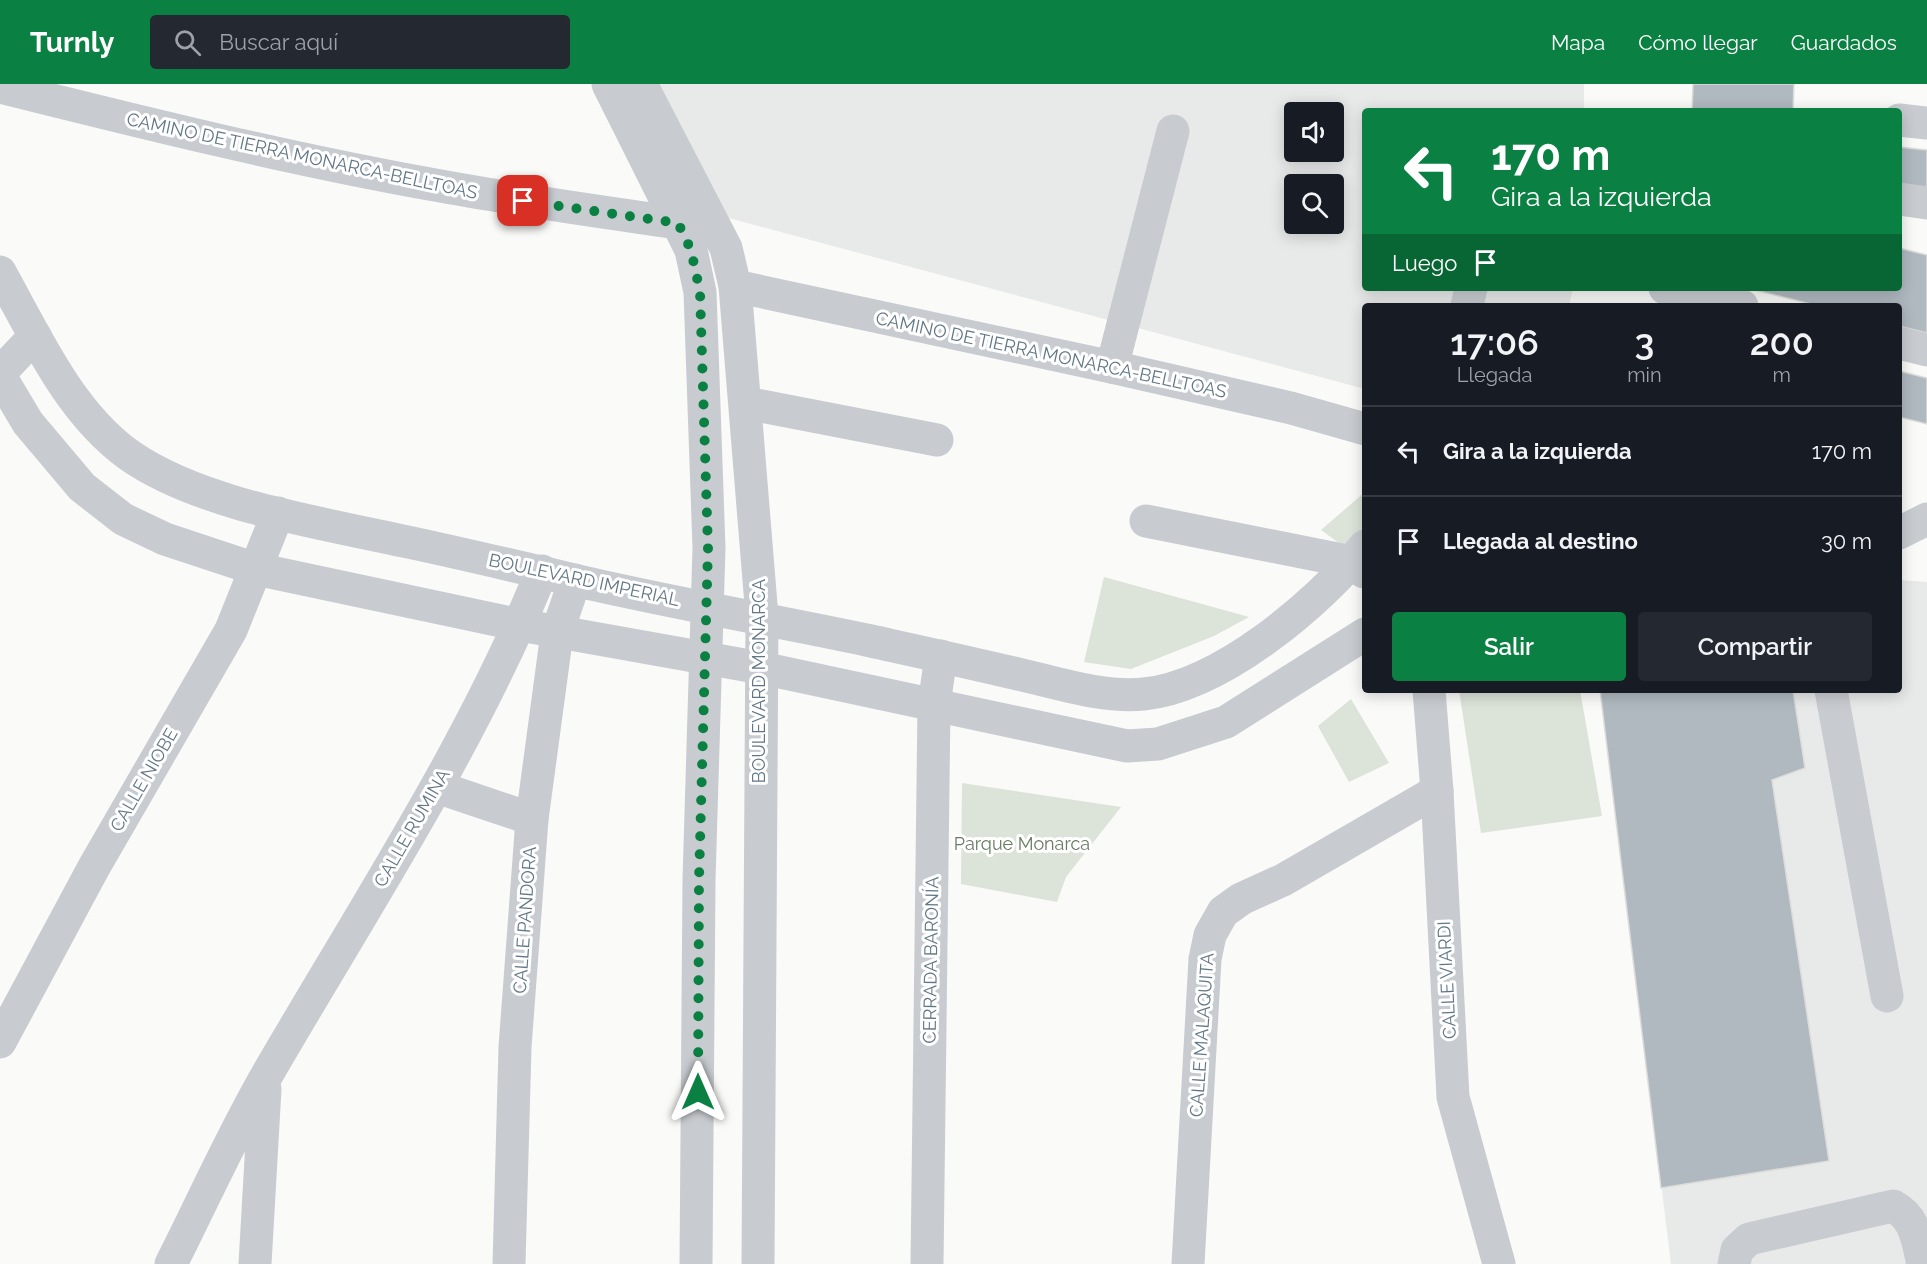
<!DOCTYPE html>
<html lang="es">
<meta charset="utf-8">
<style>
body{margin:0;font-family:Raleway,sans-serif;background:#242831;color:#f1f3f6;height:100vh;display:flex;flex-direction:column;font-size:22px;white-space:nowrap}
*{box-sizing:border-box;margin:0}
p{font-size:20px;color:#9ea1a6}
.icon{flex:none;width:33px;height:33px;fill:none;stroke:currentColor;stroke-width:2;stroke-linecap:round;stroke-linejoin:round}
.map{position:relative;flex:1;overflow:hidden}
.panel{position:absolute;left:1362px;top:219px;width:540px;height:390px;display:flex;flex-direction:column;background:#171b24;border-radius:6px;box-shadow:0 3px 15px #0003}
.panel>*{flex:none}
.top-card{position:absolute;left:1362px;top:24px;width:540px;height:183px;border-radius:6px;box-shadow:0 3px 15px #0003;background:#0b8043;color:#fff;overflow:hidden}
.controls{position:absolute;left:1284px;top:18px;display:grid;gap:12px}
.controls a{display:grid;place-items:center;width:60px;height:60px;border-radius:6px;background:#171b24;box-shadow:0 3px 15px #0003;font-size:30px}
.pin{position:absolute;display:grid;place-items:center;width:51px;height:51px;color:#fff;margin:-26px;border-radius:12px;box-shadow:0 3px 9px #0006}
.me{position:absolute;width:66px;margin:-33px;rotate:0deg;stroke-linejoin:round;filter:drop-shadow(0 0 4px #0008)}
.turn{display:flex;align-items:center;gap:21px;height:126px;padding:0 30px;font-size:27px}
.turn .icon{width:78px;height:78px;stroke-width:2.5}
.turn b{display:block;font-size:42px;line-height:51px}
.then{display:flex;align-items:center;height:57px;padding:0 30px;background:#0003;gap:12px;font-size:22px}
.eta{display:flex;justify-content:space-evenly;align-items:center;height:102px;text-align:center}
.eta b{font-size:36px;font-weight:600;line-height:42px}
.cta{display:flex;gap:12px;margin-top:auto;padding:12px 30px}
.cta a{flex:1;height:69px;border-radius:6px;background:#0b8043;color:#fff;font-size:24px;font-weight:600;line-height:69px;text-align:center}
.cta a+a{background:#242831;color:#f1f3f6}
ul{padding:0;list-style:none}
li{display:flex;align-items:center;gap:18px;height:90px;padding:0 30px;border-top:2px solid #363941}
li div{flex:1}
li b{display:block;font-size:22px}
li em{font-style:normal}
header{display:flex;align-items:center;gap:36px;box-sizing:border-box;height:84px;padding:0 30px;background:#0b8043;color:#fff}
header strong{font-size:28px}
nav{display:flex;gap:33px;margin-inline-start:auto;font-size:21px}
.search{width:420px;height:54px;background:#242831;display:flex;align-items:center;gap:15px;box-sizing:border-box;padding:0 21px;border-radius:6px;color:#9ea1a6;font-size:22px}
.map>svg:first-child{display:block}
.built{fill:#e8e9e9;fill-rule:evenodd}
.green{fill:#dce3d8}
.building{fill:#b0b9c0;stroke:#dcdcda;stroke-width:1.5}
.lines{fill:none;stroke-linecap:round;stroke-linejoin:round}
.minor{stroke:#c8ccd0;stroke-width:33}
.route{stroke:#0b8043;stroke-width:10;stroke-dasharray:0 18}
.labels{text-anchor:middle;stroke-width:6;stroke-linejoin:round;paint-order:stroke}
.street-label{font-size:18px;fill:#627786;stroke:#fff}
.park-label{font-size:18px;fill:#677c62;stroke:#fff}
</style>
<header>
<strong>Turnly</strong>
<div class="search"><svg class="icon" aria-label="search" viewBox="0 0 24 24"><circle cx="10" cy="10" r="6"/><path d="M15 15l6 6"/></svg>Buscar aquí</div>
<nav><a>Mapa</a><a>Cómo llegar</a><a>Guardados</a></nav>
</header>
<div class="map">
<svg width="1927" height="1180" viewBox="0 0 1927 1180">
<rect width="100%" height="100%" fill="#fafaf8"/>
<!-- built -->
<g class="built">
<path d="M654,0H1584V27H1365V204H1573L1569,222H1365V305L725,133ZM1294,28H1334V68H1294ZM1294,100H1334V140H1294Z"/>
<polygon points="1899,496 1927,498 1927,1180 1671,1180 1600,606 1899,606"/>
</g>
<!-- green -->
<g class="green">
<polygon points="1365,408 1365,486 1354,470 1321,446"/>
<polygon points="1104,493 1249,533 1214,552 1131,585 1084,578"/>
<polygon points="1459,606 1580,606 1602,732 1481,749"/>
<polygon points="1351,615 1389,679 1349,698 1318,642"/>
<polygon points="962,699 1121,723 1066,793 1057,818 961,800"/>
</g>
<!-- building -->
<g class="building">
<polygon points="1693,0 1794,0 1793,27 1692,27"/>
<polygon points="1899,63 1927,66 1927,108 1899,105"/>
<polygon points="1899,164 1927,171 1927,249 1899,242 1899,222 1819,222 1747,204 1899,204"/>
<polygon points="1899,287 1927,294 1927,340 1899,333"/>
<polygon points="1600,606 1793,606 1805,684 1772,696 1829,1077 1661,1104"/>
</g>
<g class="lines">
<!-- minor -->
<g class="minor">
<polyline points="608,0 691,166 700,208 709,464 699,796 696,1180"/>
<polyline points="641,0 726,164 735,202 762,533 758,1180"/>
<path d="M0,3C144,39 289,75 435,101C516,116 597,127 678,139"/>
<polyline points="1899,36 1927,39"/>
<polyline points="1899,115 1927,119"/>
<path d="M0,188C35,251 69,328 129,371C200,421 322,439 408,458C464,470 519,483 574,496C672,519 772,536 871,557C921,568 972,579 1022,591C1061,600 1103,614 1144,610C1221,602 1318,520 1365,462"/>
<polyline points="735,202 1112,283 1291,324 1365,345"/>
<polyline points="1665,204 1742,222"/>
<polyline points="1467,222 1471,204"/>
<polyline points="1899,259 1927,266"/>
<polyline points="1112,283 1173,47"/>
<polyline points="0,289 35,252"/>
<polyline points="0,292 28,339 82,403 123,435 165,455 256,485 520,541 761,584 1127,662 1158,660 1226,638 1365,550"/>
<polyline points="746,319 937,356"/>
<polyline points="1146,437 1352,478 1364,488"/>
<polyline points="1899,449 1927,435"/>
<polyline points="1429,606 1437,707 1453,1013 1499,1180"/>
<polyline points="1831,606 1887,912"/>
<polyline points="437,703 532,735"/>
<polyline points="0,958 94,783 231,546 278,429"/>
<path d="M171,1180C203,1117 232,1051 268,989C363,825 470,664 542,487"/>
<polyline points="255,1180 265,1005"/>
<polyline points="509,1180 515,963 532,735 557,549 575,496"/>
<polyline points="927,1180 934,621 941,572"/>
<polyline points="1188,1180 1205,875 1210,851 1223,828 1241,815 1283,796 1437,707"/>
<path d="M1734,1180L1737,1166L1749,1155L1893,1122C1916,1134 1917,1156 1923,1180"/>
</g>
</g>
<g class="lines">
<!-- route -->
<polyline class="route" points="523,117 678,139 691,166 700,208 708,464 699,796 698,1008"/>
</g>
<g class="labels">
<!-- street labels -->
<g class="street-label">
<text transform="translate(302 72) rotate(12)" y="6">CAMINO DE TIERRA MONARCA-BELLTOAS</text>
<text transform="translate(1051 271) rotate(12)" y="6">CAMINO DE TIERRA MONARCA-BELLTOAS</text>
<text transform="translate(584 496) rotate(12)" y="6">BOULEVARD IMPERIAL</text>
<text transform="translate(759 597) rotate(-90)" y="6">BOULEVARD MONARCA</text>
<text transform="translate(144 696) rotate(-60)" y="6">CALLE NIOBE</text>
<text transform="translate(412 744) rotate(-60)" y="6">CALLE RUMINA</text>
<text transform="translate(525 836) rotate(-86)" y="6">CALLE PANDORA</text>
<text transform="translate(931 876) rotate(-89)" y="6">CERRADA BARONÍA</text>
<text transform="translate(1447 896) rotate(-93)" y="6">CALLE VIARDI</text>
<text transform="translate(1202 951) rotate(-86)" y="6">CALLE MALAQUITA</text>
</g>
<!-- park labels -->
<g class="park-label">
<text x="1022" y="766">Parque Monarca</text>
</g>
</g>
</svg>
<div class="controls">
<a><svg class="icon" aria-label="sound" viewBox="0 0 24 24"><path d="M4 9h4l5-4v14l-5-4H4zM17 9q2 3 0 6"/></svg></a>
<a><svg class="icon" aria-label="search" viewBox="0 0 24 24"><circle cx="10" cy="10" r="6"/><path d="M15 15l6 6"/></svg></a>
</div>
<div class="pin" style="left:523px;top:117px;background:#d93025"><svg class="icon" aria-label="arrive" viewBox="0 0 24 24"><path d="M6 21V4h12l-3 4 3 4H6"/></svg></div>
<svg class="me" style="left:698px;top:1008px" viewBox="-20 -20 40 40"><path d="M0-17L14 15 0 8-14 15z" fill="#0b8043" stroke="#fff" stroke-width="4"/></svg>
<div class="top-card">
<div class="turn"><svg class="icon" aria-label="left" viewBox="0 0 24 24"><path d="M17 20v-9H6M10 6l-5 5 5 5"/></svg><div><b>170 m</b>Gira a la izquierda</div></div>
<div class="then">Luego<svg class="icon" aria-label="arrive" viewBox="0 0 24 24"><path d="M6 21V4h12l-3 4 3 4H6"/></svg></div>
</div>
<section class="panel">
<div class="eta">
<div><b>17:06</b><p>Llegada</p></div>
<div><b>3</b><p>min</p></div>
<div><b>200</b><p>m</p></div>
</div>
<ul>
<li><svg class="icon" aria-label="left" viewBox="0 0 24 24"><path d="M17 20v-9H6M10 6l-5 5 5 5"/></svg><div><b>Gira a la izquierda</b></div><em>170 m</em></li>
<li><svg class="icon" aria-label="arrive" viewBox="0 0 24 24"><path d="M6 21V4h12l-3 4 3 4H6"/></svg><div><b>Llegada al destino</b></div><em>30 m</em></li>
</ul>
<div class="cta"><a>Salir</a><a>Compartir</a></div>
</section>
</div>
